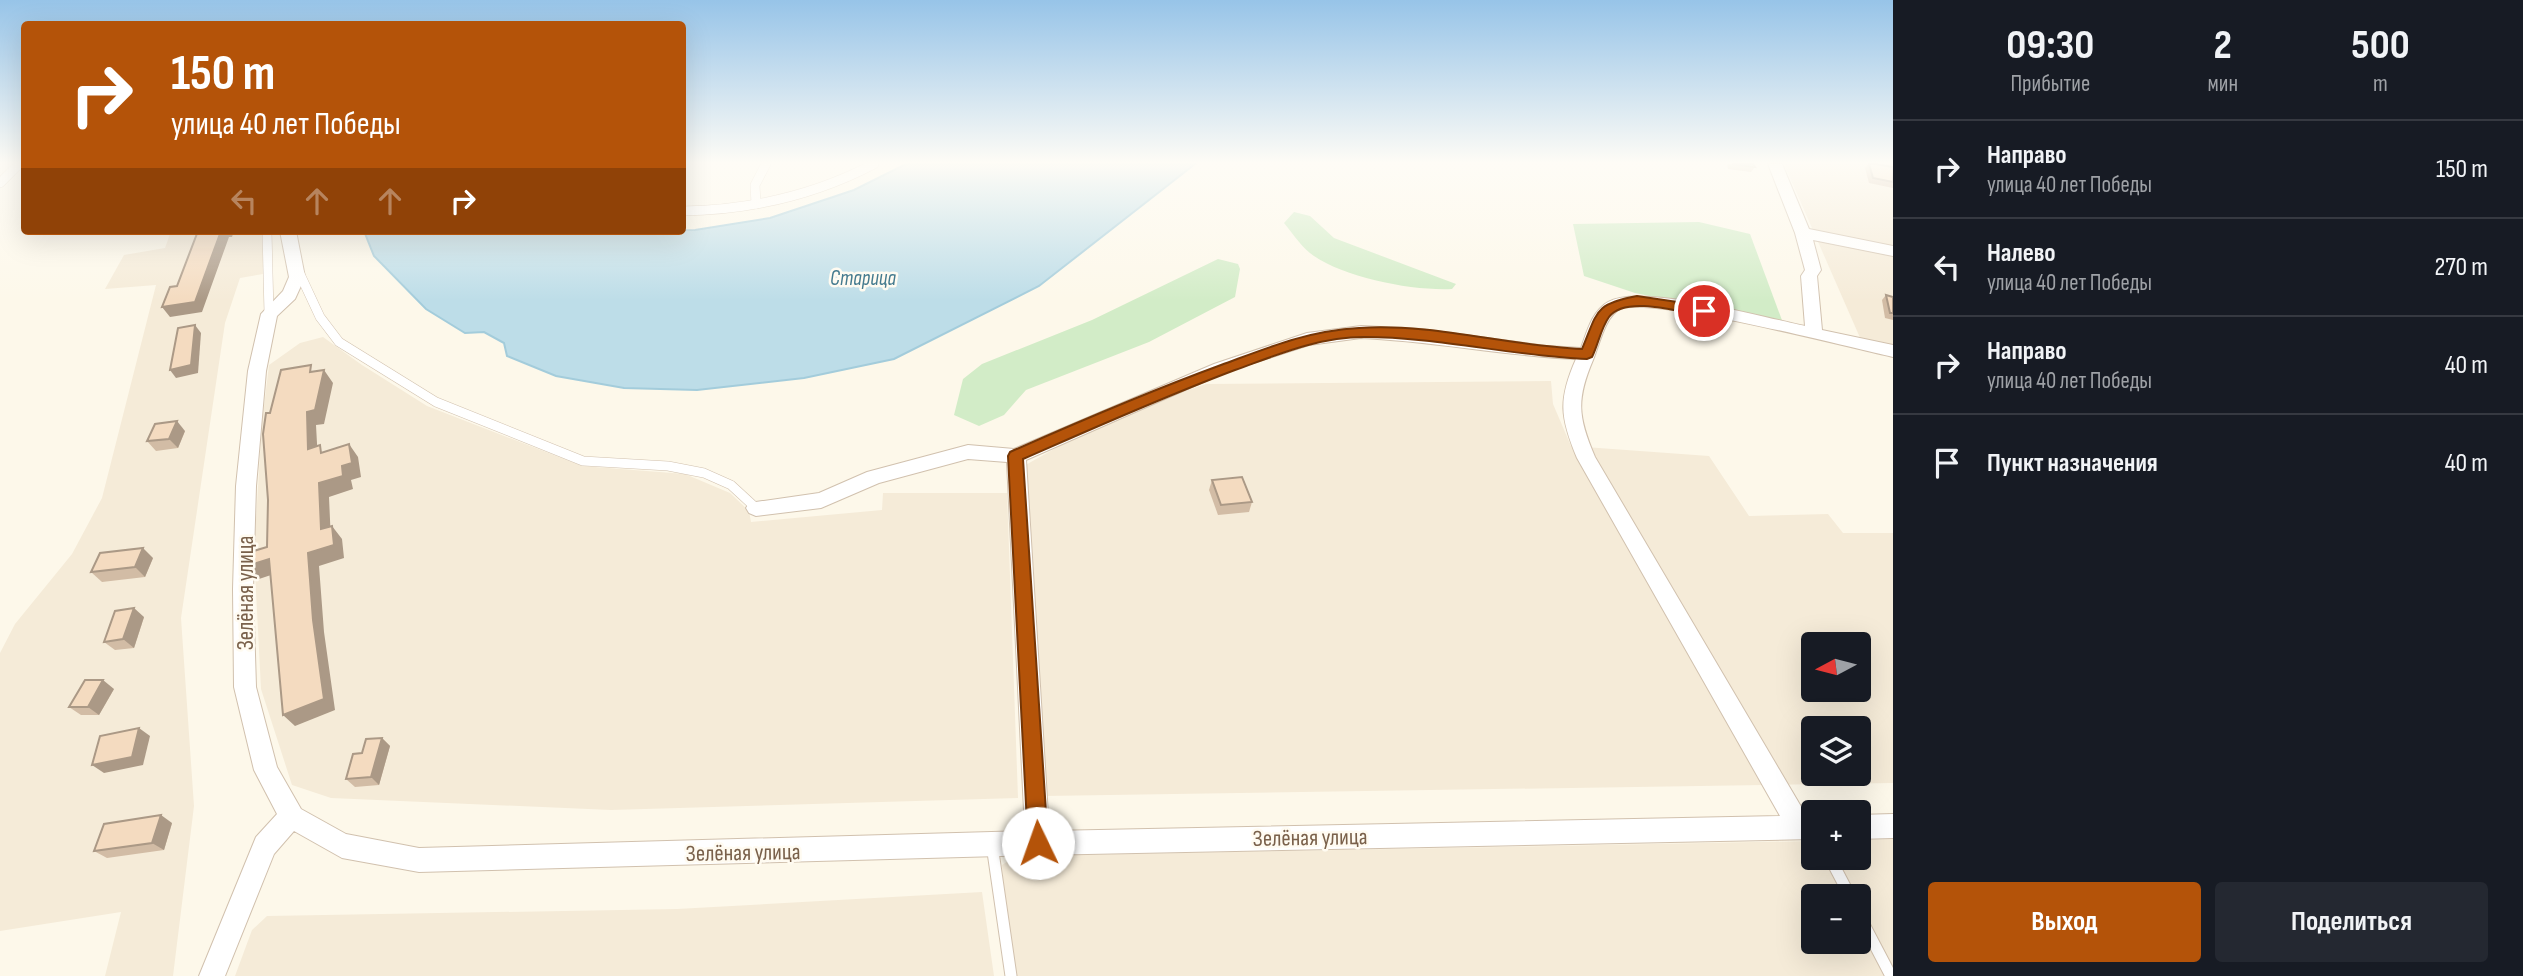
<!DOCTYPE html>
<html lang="ru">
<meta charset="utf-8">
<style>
body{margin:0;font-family:"Sofia Sans Condensed",sans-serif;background:#242831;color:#f1f3f6;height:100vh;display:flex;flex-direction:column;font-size:26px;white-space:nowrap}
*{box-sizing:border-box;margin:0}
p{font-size:23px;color:#9ea1a6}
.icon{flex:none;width:38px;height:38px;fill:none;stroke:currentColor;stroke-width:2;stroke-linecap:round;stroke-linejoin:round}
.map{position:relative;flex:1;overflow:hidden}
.panel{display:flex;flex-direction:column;background:#171b24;width:630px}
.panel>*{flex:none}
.hud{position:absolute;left:21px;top:21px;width:665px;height:214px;border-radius:7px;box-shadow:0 7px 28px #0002;background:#b45309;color:#fff;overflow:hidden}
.needle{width:46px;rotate:263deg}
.fabs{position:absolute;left:1801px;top:632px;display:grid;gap:14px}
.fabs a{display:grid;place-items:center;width:70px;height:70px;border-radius:7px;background:#171b24;box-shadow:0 7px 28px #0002;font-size:35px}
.pin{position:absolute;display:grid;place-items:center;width:60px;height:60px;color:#fff;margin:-30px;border:4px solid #fff;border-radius:50%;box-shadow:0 2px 7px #0007}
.me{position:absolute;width:77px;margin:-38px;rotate:357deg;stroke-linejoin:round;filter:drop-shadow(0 0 5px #0008)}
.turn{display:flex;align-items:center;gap:24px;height:147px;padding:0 35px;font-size:32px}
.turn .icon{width:91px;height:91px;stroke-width:2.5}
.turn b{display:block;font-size:49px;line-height:60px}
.lanes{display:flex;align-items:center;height:66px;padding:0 35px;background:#0003;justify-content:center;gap:35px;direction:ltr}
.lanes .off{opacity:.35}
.eta{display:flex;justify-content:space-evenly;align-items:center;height:119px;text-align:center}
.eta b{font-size:42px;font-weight:700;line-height:49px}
.action{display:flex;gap:14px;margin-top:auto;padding:14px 35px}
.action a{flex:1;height:80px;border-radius:7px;background:#b45309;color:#fff;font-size:28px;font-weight:700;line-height:80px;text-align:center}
.action a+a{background:#242831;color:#f1f3f6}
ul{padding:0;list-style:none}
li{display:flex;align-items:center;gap:21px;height:98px;padding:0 35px;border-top:2px solid #363941}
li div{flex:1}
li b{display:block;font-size:26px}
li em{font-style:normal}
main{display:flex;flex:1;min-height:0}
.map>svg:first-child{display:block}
.residential{fill:#f5ebd8;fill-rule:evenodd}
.green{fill:#d2ecc7}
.water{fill:#bddde8;stroke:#a3ccdb;stroke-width:2}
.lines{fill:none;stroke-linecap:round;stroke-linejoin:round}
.lane-far1-casing{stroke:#d1c1ae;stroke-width:10}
.lane-casing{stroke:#d1c1ae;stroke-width:13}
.street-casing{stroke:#d1c1ae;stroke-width:2}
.lane-far1{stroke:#fff;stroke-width:9}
.lane{stroke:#fff;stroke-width:11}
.street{fill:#fff;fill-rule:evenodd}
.wall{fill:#d2bca5}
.shaded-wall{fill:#ab9986}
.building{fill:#f4dbc0;stroke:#ab9986;stroke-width:2}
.route{fill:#b45309;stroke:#753606;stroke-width:2}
.labels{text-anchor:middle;stroke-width:5;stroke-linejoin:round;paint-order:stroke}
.water-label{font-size:21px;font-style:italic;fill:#447a8e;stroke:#fffbf1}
.near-street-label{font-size:23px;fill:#7a614b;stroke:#fffbf1}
</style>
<main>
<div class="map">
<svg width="1893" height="976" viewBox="0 0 1893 976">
<rect width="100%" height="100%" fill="#fdf8ea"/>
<!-- residential -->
<g class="residential">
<polygon points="1784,164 1893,164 1893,348 1861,340"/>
<polygon points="171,231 263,231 263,274 240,278 225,323 181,618 194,806 173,976 105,976 121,912 0,931 0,653 15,624 72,554 102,498 156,285 105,289 124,255 165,248"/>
<polygon points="323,337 362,365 427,406 582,466 685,474 730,493 749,511 751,522 882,510 883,493 1007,493 1018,798 611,810 331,798 292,785 261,689 254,552 262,423 269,365 300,343"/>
<path d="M1551,381L1553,404L1571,446L1709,456L1749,516L1828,514L1843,533H1893V783L1044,796L1022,467L1063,444L1164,398L1206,384ZM1813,644H1858V690H1813ZM1813,728H1858V774H1813Z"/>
<path d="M1893,839V976H1015L1004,902L1002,865L1016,856L1813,841V858H1858L1859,840ZM1813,896H1858V942H1813Z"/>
<polygon points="982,892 994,976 235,976 252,930 267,916 677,909"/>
</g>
<!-- green -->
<g class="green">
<path d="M1294,212L1310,216L1334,238L1456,284L1452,289C1413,291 1346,278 1314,256C1303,249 1293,234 1284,223Z"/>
<polygon points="1699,222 1750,234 1783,323 1635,293 1584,276 1573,224"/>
<polygon points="1218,259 1238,264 1240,269 1235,297 1149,342 1026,390 1004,415 979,426 954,415 963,379 982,364 1092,320"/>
</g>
<!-- water -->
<polygon class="water" points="906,164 1195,164 1039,286 894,359 804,378 697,390 624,388 556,376 507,356 504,343 484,332 465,333 426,309 374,256 364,231 695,230 770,218 854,190"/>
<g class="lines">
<defs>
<g id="lane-far1">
<polyline points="0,183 19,164"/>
<polyline points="756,204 755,185 766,164"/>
<path d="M682,211C750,210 813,196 874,164"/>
<polyline points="267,231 269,314"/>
<polyline points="299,272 320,317 339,342 436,402 583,461 668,466 704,473 731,485 756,508"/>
</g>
<g id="lane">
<polyline points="992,845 1011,976"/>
<polyline points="1830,858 1850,896"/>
<polyline points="1858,913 1891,976"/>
</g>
<g id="street">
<path d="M1768,164H1782L1809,229L1893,246V256L1813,240L1821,270L1817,276L1822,330L1893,345V357C1848,347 1652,296 1620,309C1605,316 1599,346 1593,360C1576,400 1578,417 1595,457L1806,815H1813V839L1038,855L419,872L342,858L294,831L274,854L225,976H199L256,837L277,814L254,770L234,687L233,589L236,486L248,371L261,314L283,291L289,277L280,231H296L305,277L295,299L277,316L266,371L256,486L253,589L256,687L277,767L301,809L346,834L419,848L1025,831L1007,462L968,459L879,483L821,508L756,516L749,513L746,508L749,503L819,493L867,472L968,445L1014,449L1214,364L1307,333L1361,326L1421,329L1546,346L1581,348C1587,332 1592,311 1608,302C1640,283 1766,318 1805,326L1801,276L1805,270L1795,233ZM1361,338C1433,341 1504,356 1576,359C1558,400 1560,417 1577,458L1780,816L1049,831L1026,460L1226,372L1309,345Z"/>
<polygon points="1893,814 1893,838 1858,839 1858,815"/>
</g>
</defs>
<!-- lane-far1 casing -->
<use href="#lane-far1" class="lane-far1-casing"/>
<!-- lane casing -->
<use href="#lane" class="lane-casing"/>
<!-- street casing -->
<use href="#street" class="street-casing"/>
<!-- lane-far1 -->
<use href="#lane-far1" class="lane-far1"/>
<!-- lane -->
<use href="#lane" class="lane"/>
<!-- street -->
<use href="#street" class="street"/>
</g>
<!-- wall -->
<g class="wall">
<polygon points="1727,164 1753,164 1755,167 1751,172 1728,169"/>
<polygon points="1868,164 1876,164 1893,167 1893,188 1869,183 1865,168"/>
<polygon points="1886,295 1893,297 1893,320 1885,318 1882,300"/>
<polygon points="185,431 178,448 156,451 147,441"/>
<polygon points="1212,480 1252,502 1249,512 1218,515 1209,490"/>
<polygon points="153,558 145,577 102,582 91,572"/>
<polygon points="144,617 134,648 115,650 104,642"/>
<polygon points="114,689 99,715 81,715 69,707"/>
<polygon points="382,738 390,746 379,785 355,787 346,779 362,753"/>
<polygon points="172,823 164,850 107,858 94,851"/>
</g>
<!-- shaded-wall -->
<g class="shaded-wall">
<polygon points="221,231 234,231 232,237 229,237 202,312 170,317 162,307"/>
<polygon points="195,325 201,333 198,373 176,378 170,370"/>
<polygon points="324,370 333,383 324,424 316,425 318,462 308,449 307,412"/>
<polygon points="177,421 185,431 178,448 169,439"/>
<polygon points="349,444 358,457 361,477 351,480 353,489 329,497 331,542 321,529 319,483"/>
<polygon points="332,526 342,539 344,558 319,566 324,632 335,710 295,726 283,715 313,620 308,553"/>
<polygon points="143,548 153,558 145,577 135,567"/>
<polygon points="269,559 280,572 259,579 247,566"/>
<polygon points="134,608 144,617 134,648 123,639"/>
<polygon points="103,680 114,689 99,715 88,707"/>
<polygon points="139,728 150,736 143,765 104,773 92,765"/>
<polygon points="382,738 390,746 379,785 371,777"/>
<polygon points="161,815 172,823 164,850 152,843"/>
</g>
<!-- building -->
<g class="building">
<polygon points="1732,164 1753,164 1755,167"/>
<polygon points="1869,164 1876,164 1893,167 1893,182 1873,178"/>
<polygon points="198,231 221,231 195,302 162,307 170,287 177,286"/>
<polygon points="1886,295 1893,297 1893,313 1890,313"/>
<polygon points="195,325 191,365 170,370 178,328"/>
<polygon points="311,365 310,372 324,370 315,410 307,412 308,449 320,445 321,453 349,444 352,463 342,466 343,476 319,483 321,529 332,526 334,545 308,553 313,620 324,699 283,715 269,559 247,566 247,553 267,547 268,500 263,434 266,413 270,413 281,370"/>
<polygon points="177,421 169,439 147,441 155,424"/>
<polygon points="1242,477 1252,502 1221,505 1212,480"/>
<polygon points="143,548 135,567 91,572 100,553"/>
<polygon points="134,608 123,639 104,642 115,611"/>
<polygon points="85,680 103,680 88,707 69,707"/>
<polygon points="139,728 132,757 92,765 100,736"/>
<polygon points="382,738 371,777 346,779 353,754 362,753 366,739"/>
<polygon points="161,815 152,843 94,851 104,824"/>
</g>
<!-- sky -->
<linearGradient id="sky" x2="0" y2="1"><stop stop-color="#97c4e8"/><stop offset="0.54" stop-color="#fefcf6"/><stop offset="1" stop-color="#fefcf6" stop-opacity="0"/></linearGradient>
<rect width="1893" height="301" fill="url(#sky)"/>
<!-- route -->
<path class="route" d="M1637,296L1704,306L1711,311L1704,316C1680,312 1625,295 1609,317C1601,328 1598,345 1592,357L1587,359C1512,356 1438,337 1364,337C1318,337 1277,355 1235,370C1163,397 1094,428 1023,459L1048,843L1045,850L1038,853L1031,850L1028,843L1008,456L1010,452C1080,421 1150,391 1221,365C1270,347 1307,331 1359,328C1433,323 1508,346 1582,349C1598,311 1594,304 1637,296Z"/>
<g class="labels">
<!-- water labels -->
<g class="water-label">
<text x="863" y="285">Старица</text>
</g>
<!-- near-street labels -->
<g class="near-street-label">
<text transform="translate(245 593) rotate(-90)" y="8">Зелёная улица</text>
<text transform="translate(1310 837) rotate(-1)" y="8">Зелёная улица</text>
<text transform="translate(743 852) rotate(-1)" y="8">Зелёная улица</text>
</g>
</g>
</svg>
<div class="fabs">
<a><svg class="needle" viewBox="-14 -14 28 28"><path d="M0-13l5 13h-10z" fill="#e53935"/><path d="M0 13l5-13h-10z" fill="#9ea1a6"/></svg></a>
<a><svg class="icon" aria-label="layers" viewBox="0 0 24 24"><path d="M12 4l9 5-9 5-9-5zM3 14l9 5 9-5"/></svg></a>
<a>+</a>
<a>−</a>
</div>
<div class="pin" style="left:1704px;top:311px;background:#d93025"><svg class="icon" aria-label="arrive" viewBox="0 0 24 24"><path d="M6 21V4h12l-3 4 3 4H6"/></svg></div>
<svg class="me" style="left:1038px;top:843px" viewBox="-20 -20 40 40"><circle r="19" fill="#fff"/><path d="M0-13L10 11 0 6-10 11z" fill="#b45309"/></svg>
<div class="hud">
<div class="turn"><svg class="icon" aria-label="right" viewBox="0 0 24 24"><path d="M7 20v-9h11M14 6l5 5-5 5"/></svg><div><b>150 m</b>улица 40 лет Победы</div></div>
<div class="lanes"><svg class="icon off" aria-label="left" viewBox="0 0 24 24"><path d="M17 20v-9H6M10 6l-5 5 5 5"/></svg><svg class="icon off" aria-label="ahead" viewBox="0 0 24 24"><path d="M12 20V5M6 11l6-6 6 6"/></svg><svg class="icon off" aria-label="ahead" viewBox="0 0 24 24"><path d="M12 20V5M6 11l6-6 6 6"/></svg><svg class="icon" aria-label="right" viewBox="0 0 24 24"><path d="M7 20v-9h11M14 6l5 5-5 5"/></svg></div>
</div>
</div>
<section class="panel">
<div class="eta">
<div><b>09:30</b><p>Прибытие</p></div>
<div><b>2</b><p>мин</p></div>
<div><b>500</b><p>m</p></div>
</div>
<ul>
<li><svg class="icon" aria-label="right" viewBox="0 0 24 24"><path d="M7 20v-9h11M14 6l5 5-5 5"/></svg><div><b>Направо</b><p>улица 40 лет Победы</p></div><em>150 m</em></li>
<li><svg class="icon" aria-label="left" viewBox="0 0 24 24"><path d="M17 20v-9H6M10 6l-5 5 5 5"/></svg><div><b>Налево</b><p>улица 40 лет Победы</p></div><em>270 m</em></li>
<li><svg class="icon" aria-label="right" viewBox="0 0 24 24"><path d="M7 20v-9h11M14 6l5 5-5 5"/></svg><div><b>Направо</b><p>улица 40 лет Победы</p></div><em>40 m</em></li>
<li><svg class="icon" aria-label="arrive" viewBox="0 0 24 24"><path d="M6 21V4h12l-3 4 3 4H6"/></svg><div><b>Пункт назначения</b></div><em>40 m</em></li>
</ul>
<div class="action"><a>Выход</a><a>Поделиться</a></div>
</section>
</main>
